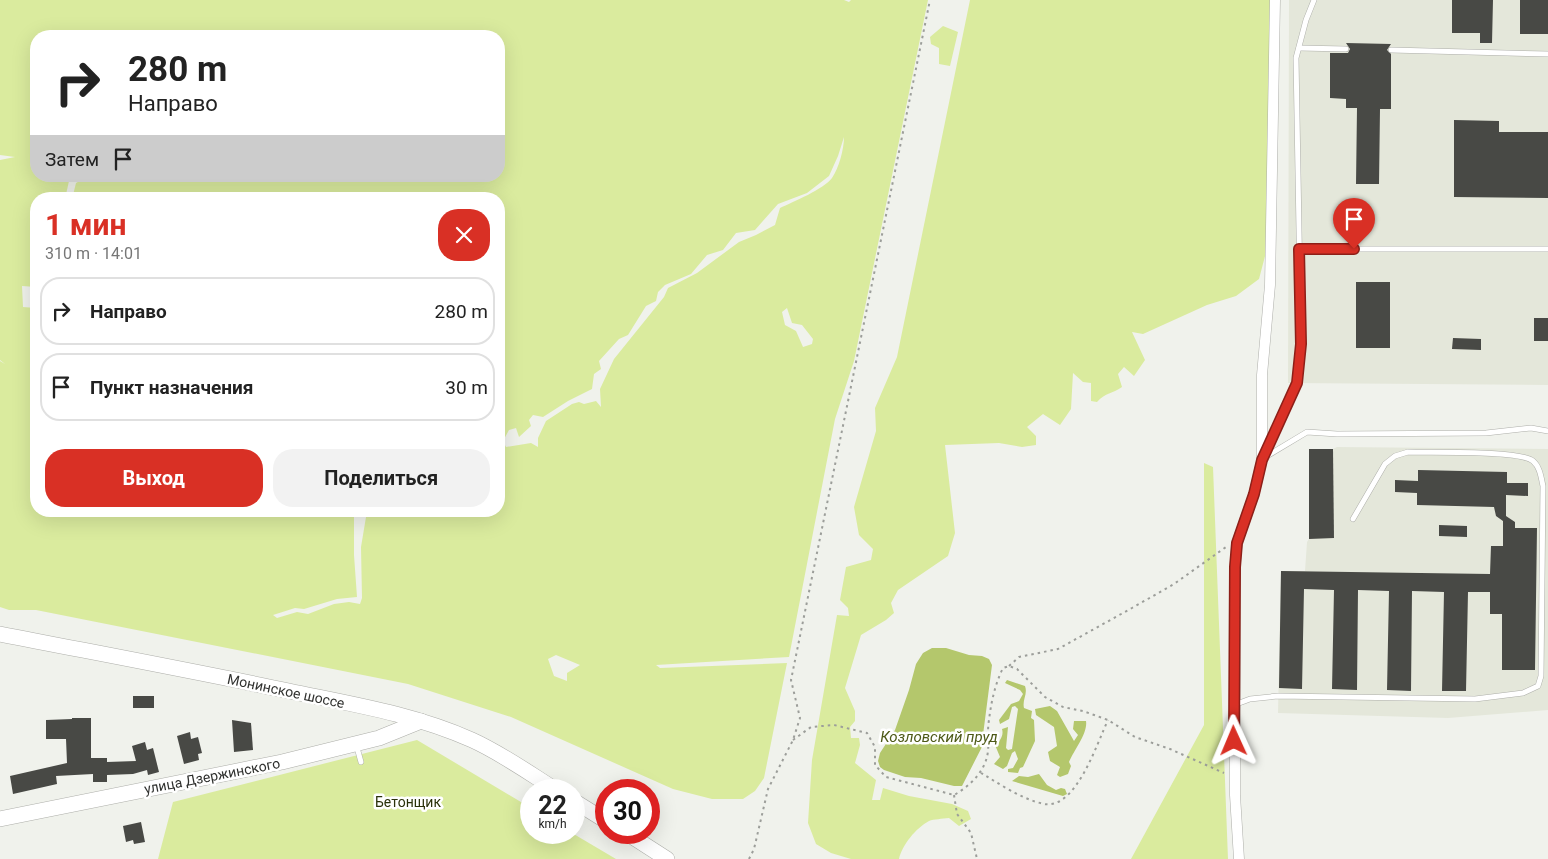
<!DOCTYPE html>
<html lang="ru">
<meta charset="utf-8">
<style>
body{margin:0;font-family:Roboto,sans-serif;background:#f2f2f2;color:#222;height:100vh;display:flex;flex-direction:column;font-size:19px;white-space:nowrap}
*{box-sizing:border-box;margin:0}
p{font-size:16px;color:#767676}
.icon{flex:none;width:28px;height:28px;fill:none;stroke:currentColor;stroke-width:2;stroke-linecap:round;stroke-linejoin:round}
.map{position:relative;flex:1;overflow:hidden}
.details{position:absolute;left:30px;top:192px;width:475px;height:325px;display:flex;flex-direction:column;background:#fff;border-radius:20px;box-shadow:0 5px 20px #0002}
.details>*{flex:none}
.hud{position:absolute;left:30px;top:30px;width:475px;height:152px;border-radius:20px;box-shadow:0 5px 20px #0002;background:#fff;color:#222;overflow:hidden}
.speed{position:absolute;left:520px;top:779px;display:flex;gap:10px;font-size:25px;font-weight:700;text-align:center}
.speed>*{display:grid;place-content:center;width:65px;height:65px;border-radius:50%;background:#fff;box-shadow:0 5px 20px #0002;line-height:1}
.speed small{font-size:12px;font-weight:400}
.speed .limit{border:8px solid #d22;background:#fff;color:#111}
.pin{position:absolute;display:grid;place-items:center;width:42px;height:42px;color:#fff;margin:-51px -21px;border-radius:50% 50% 50% 0;rotate:-45deg;box-shadow:0 0 5px #0007}
.pin .icon{rotate:45deg}
.me{position:absolute;width:55px;margin:-28px;rotate:359deg;stroke-linejoin:round;filter:drop-shadow(0 0 4px #0008)}
.turn{display:flex;align-items:center;gap:18px;height:105px;padding:0 15px;font-size:22px}
.turn .icon{width:65px;height:65px;stroke-width:2.5}
.turn b{display:block;font-size:35px;line-height:42px}
.then{display:flex;align-items:center;height:48px;padding:0 15px;background:#0003;gap:10px;font-size:19px}
.round{display:grid;place-items:center;flex:none;width:52px;height:52px;border-radius:20px;background:#f2f2f2}
.summary{display:flex;align-items:center;justify-content:space-between;height:85px;padding:0 15px}
h1{font-size:30px;font-weight:700;line-height:38px;color:#d93025}
.action{display:flex;gap:10px;margin-top:auto;padding:10px 15px}
.action a{flex:1;height:58px;border-radius:20px;background:#d93025;color:#fff;font-size:20px;font-weight:700;line-height:58px;text-align:center}
.action a+a{background:#f2f2f2;color:#222}
ul{padding:0;list-style:none}
li{display:flex;align-items:center;gap:15px;height:68px;margin:0 10px 8px;padding:0 5px;border:2px solid #e0e0e0;border-radius:20px}
li div{flex:1}
li b{display:block;font-size:19px}
li em{font-style:normal}
.map>svg:first-child{display:block}
.built{fill:#e4e7da}
.green{fill:#daeb9e;fill-rule:evenodd}
.water{fill:#b4c76c}
.building{fill:#484945}
.lines{fill:none;stroke-linecap:round;stroke-linejoin:round}
.lane-casing{stroke:#adaea9;stroke-width:6}
.street-casing{stroke:#adaea9;stroke-width:11}
.secondary-casing{stroke:#adaea9;stroke-width:16}
.path{stroke:#9c9e9a;stroke-width:2;stroke-dasharray:2.5 4;stroke-linecap:butt}
.lane{stroke:#fff;stroke-width:5}
.street{stroke:#fff;stroke-width:10}
.secondary{stroke:#fff;stroke-width:15}
.route-casing{stroke:#8d1f18;stroke-width:12}
.route{stroke:#d93025;stroke-width:9}
.labels{text-anchor:middle;stroke-width:5;stroke-linejoin:round;paint-order:stroke}
.street-label{font-size:14px;fill:#2f302e;stroke:#fff}
.park-label{font-size:14px;fill:#2a310a;stroke:#fff}
.water-label{font-size:15px;font-style:italic;fill:#4d5917;stroke:#fff}
</style>
<div class="map">
<svg width="1548" height="859" viewBox="0 0 1548 859">
<rect width="100%" height="100%" fill="#f0f2ec"/>
<!-- built -->
<g class="built">
<polygon points="1289,0 1548,0 1548,385 1288,383"/>
<polygon points="1337,447 1548,449 1548,710 1448,718 1278,713 1281,571 1305,571 1307,542 1309,539 1309,449 1333,449"/>
</g>
<!-- green -->
<g class="green">
<path d="M0,0H844L849,2L851,0H928L854,361L835,419L789,657L656,665L660,668L787,663L764,778L755,791L743,799H712L673,789L511,717L408,684L36,610H9L0,607V361L5,364L0,360V160L15,157L0,155ZM36,36H499V176H89L76,183L72,199H499V511H367L361,547L362,598L360,604L349,602L334,604L308,614L297,612L277,618L273,615L295,608L304,609L337,599L357,597L354,555V511H36V308L23,307L22,286L36,287V199H65L69,181L62,176H36ZM844,137C844,149 839,168 832,178C824,189 793,202 780,208L775,225L756,235L739,242L697,273L668,288L664,297L614,359L600,389L601,407L596,401L584,404L579,402L572,404L546,421L538,438V447L531,443L506,447L503,441L509,430L516,428L519,437L531,426L529,420L533,415L543,417L568,401L592,389L594,374L601,369L599,361L619,339L628,335L646,306L656,301L658,292L665,285L691,274L707,255L723,250L736,233L755,230L778,204L807,193L829,176L838,156ZM787,308L792,323L802,325L813,339L812,344L803,347L796,331L785,325L782,312ZM556,655L580,665L567,673V681L554,676L548,659Z"/>
<path d="M970,0H1275L1269,241L1259,279L1236,296L1207,305L1143,334L1132,332L1145,360L1134,376L1124,367L1118,374L1122,387C1112,394 1106,392 1097,402L1091,401V383L1083,382L1073,373L1071,409L1060,425L1043,414L1027,427L1036,436V445L1022,447L999,443L945,445L955,533L948,556L898,590L891,603L894,613L886,620L861,635L845,688L855,711V721L850,727L851,738H859L860,745L855,763L876,780L872,800H880L883,788L909,796L952,804L968,811L971,819L959,826L949,818C942,819 934,819 929,821C916,828 902,845 899,859H851L831,853L816,844L808,823L812,760L837,615L849,616L848,608L840,600L846,567L871,560L873,549L859,535L854,507L876,431L875,408L897,357Z"/>
<polygon points="943,26 958,32 950,66 939,64 939,48 931,44 930,37"/>
<polygon points="1204,463 1213,467 1228,859 1131,859 1204,725"/>
<polygon points="417,740 531,808 531,832 572,833 616,859 158,859 173,802"/>
</g>
<!-- water -->
<g class="water">
<polygon points="932,648 946,648 969,655 982,656 989,659 992,665 983,735 985,741 962,786 954,786 921,778 905,777 884,770 880,767 878,761 880,753 895,730 909,690 916,664 923,653"/>
<path d="M1007,680L1025,686C1028,694 1022,700 1024,708L1032,711L1031,718L1034,720L1035,741L1023,767L1020,768L1018,773L1008,772V769L1013,768L1018,759L1015,751L1012,753L1007,766L1003,769L994,764L1000,757L995,745C1000,742 1004,735 1002,729L1008,727L1006,748L1008,750L1012,749L1018,709L1015,706L1012,707L1009,719L1000,724L999,720L1011,704L1019,701L1023,694L1020,690L1005,683Z"/>
<path d="M1050,706L1057,711L1074,741L1078,735L1073,729L1074,721H1086C1088,733 1074,750 1069,762L1071,766L1068,774L1060,777L1057,775L1060,767L1050,761L1048,752L1057,746L1054,727L1036,715L1035,709Z"/>
<polygon points="1039,774 1047,785 1056,790 1061,788 1065,789 1067,794 1063,796 1012,781 1019,776 1028,777"/>
</g>
<!-- building -->
<g class="building">
<polygon points="1452,0 1493,0 1492,43 1480,43 1480,33 1452,33"/>
<rect x="1520" y="0" width="28" height="34"/>
<polygon points="1346,43 1391,44 1387,50 1391,54 1391,109 1380,109 1379,184 1356,184 1357,108 1346,108 1346,99 1330,98 1330,53 1348,53 1350,49"/>
<polygon points="1454,120 1499,121 1499,132 1548,132 1548,198 1454,197"/>
<rect x="1356" y="282" width="34" height="66"/>
<rect x="1534" y="318" width="14" height="23"/>
<polygon points="1453,338 1481,339 1481,350 1452,349"/>
<polygon points="1309,449 1333,449 1334,538 1309,539"/>
<polygon points="1418,470 1507,472 1507,483 1528,483 1528,496 1506,495 1506,516 1515,522 1515,528 1537,528 1535,670 1502,670 1502,614 1490,614 1490,592 1468,592 1466,691 1442,691 1444,592 1412,591 1411,691 1387,690 1389,591 1358,590 1357,690 1332,689 1334,590 1304,589 1302,689 1279,688 1281,571 1490,574 1491,546 1503,546 1503,521 1496,516 1494,507 1417,505 1417,493 1395,492 1395,480 1418,481"/>
<polygon points="1439,525 1467,526 1467,537 1439,536"/>
<rect x="133" y="696" width="21" height="12"/>
<polygon points="72,718 91,718 91,758 107,758 107,762 136,761 132,746 145,742 147,750 153,748 159,772 148,775 147,770 133,774 107,775 107,782 93,782 93,774 56,776 57,784 13,794 10,776 67,763 66,739 46,739 46,720 72,719"/>
<polygon points="232,720 251,723 253,750 234,752"/>
<polygon points="190,732 191,739 198,737 202,753 198,754 199,760 184,764 177,736"/>
<polygon points="141,822 145,842 134,844 133,840 126,842 123,826"/>
</g>
<g class="lines">
<defs>
<g id="lane">
<polyline points="1299,48 1346,49"/>
<polyline points="1391,50 1548,54"/>
<polyline points="1299,249 1548,249"/>
<polyline points="1265,453 1297,383 1301,344 1296,58 1306,20 1314,0"/>
<polyline points="1262,459 1307,432 1337,434 1486,433 1531,428 1548,431"/>
<path d="M1234,705L1250,699L1278,696L1475,699L1523,693L1538,686L1541,676L1543,486C1541,477 1540,467 1533,461C1520,450 1430,453 1408,452L1395,456L1385,464L1353,519"/>
<polyline points="356,744 361,762"/>
</g>
<polyline id="street" points="1239,859 1235,795 1235,567 1237,543 1254,494 1262,460 1262,375 1270,285 1275,0"/>
<g id="secondary">
<path d="M0,634C97,653 193,671 289,691C351,704 414,714 472,740C501,753 529,773 556,790"/>
<polyline points="574,801 606,821"/>
<polyline points="0,819 282,762 379,738 421,721"/>
<polyline points="625,832 667,859"/>
</g>
</defs>
<!-- lane casing -->
<use href="#lane" class="lane-casing"/>
<!-- street casing -->
<use href="#street" class="street-casing"/>
<!-- secondary casing -->
<use href="#secondary" class="secondary-casing"/>
<!-- path -->
<g class="path">
<polyline points="1009,666 1019,657 1058,649 1132,608 1174,584 1226,547"/>
<path d="M793,740L811,727L834,725L867,733L875,747V765L886,777L954,795C970,786 986,771 988,751C989,741 987,731 989,720C991,703 995,684 1003,668L1009,666L1017,669L1045,697L1063,707L1083,711L1108,720L1135,737L1170,749L1224,773"/>
<path d="M981,773C1000,784 1021,799 1044,804C1076,810 1097,743 1108,720"/>
<polyline points="954,795 957,814 971,833 977,859"/>
<polyline points="749,859 754,849 768,789 793,740 800,718 791,680 930,0"/>
</g>
<!-- lane -->
<use href="#lane" class="lane"/>
<!-- street -->
<use href="#street" class="street"/>
<!-- secondary -->
<use href="#secondary" class="secondary"/>
</g>
<g class="lines">
<defs>
<polyline id="route" points="1234,741 1235,567 1237,543 1254,494 1262,460 1297,383 1301,344 1299,249 1354,249"/>
</defs>
<!-- route casing -->
<use href="#route" class="route-casing"/>
<!-- route -->
<use href="#route" class="route"/>
</g>
<g class="labels">
<!-- street labels -->
<g class="street-label">
<text transform="translate(286 691) rotate(12)" y="5">Монинское шоссе</text>
<text transform="translate(212 776) rotate(-11)" y="5">улица Дзержинского</text>
</g>
<!-- park labels -->
<g class="park-label">
<text x="408" y="807">Бетонщик</text>
</g>
<!-- water labels -->
<g class="water-label">
<text x="939" y="742">Козловский пруд</text>
</g>
</g>
</svg>
<div class="speed"><div>22<small>km/h</small></div><div class="limit">30</div></div>
<div class="pin" style="left:1354px;top:249px;background:#d93025"><svg class="icon" aria-label="arrive" viewBox="0 0 24 24"><path d="M6 21V4h12l-3 4 3 4H6"/></svg></div>
<svg class="me" style="left:1234px;top:741px" viewBox="-20 -20 40 40"><path d="M0-17L14 15 0 8-14 15z" fill="#d93025" stroke="#fff" stroke-width="4"/></svg>
<div class="hud">
<div class="turn"><svg class="icon" aria-label="right" viewBox="0 0 24 24"><path d="M7 20v-9h11M14 6l5 5-5 5"/></svg><div><b>280 m</b>Направо</div></div>
<div class="then">Затем<svg class="icon" aria-label="arrive" viewBox="0 0 24 24"><path d="M6 21V4h12l-3 4 3 4H6"/></svg></div>
</div>
<section class="details">
<div class="summary"><div><h1>1 мин</h1><p>310 m · 14:01</p></div><a class="round" style="background:#d93025;color:#fff"><svg class="icon" aria-label="close" viewBox="0 0 24 24"><path d="M6 6l12 12M18 6L6 18"/></svg></a></div>
<ul>
<li><svg class="icon" aria-label="right" viewBox="0 0 24 24"><path d="M7 20v-9h11M14 6l5 5-5 5"/></svg><div><b>Направо</b></div><em>280 m</em></li>
<li><svg class="icon" aria-label="arrive" viewBox="0 0 24 24"><path d="M6 21V4h12l-3 4 3 4H6"/></svg><div><b>Пункт назначения</b></div><em>30 m</em></li>
</ul>
<div class="action"><a>Выход</a><a>Поделиться</a></div>
</section>
</div>
